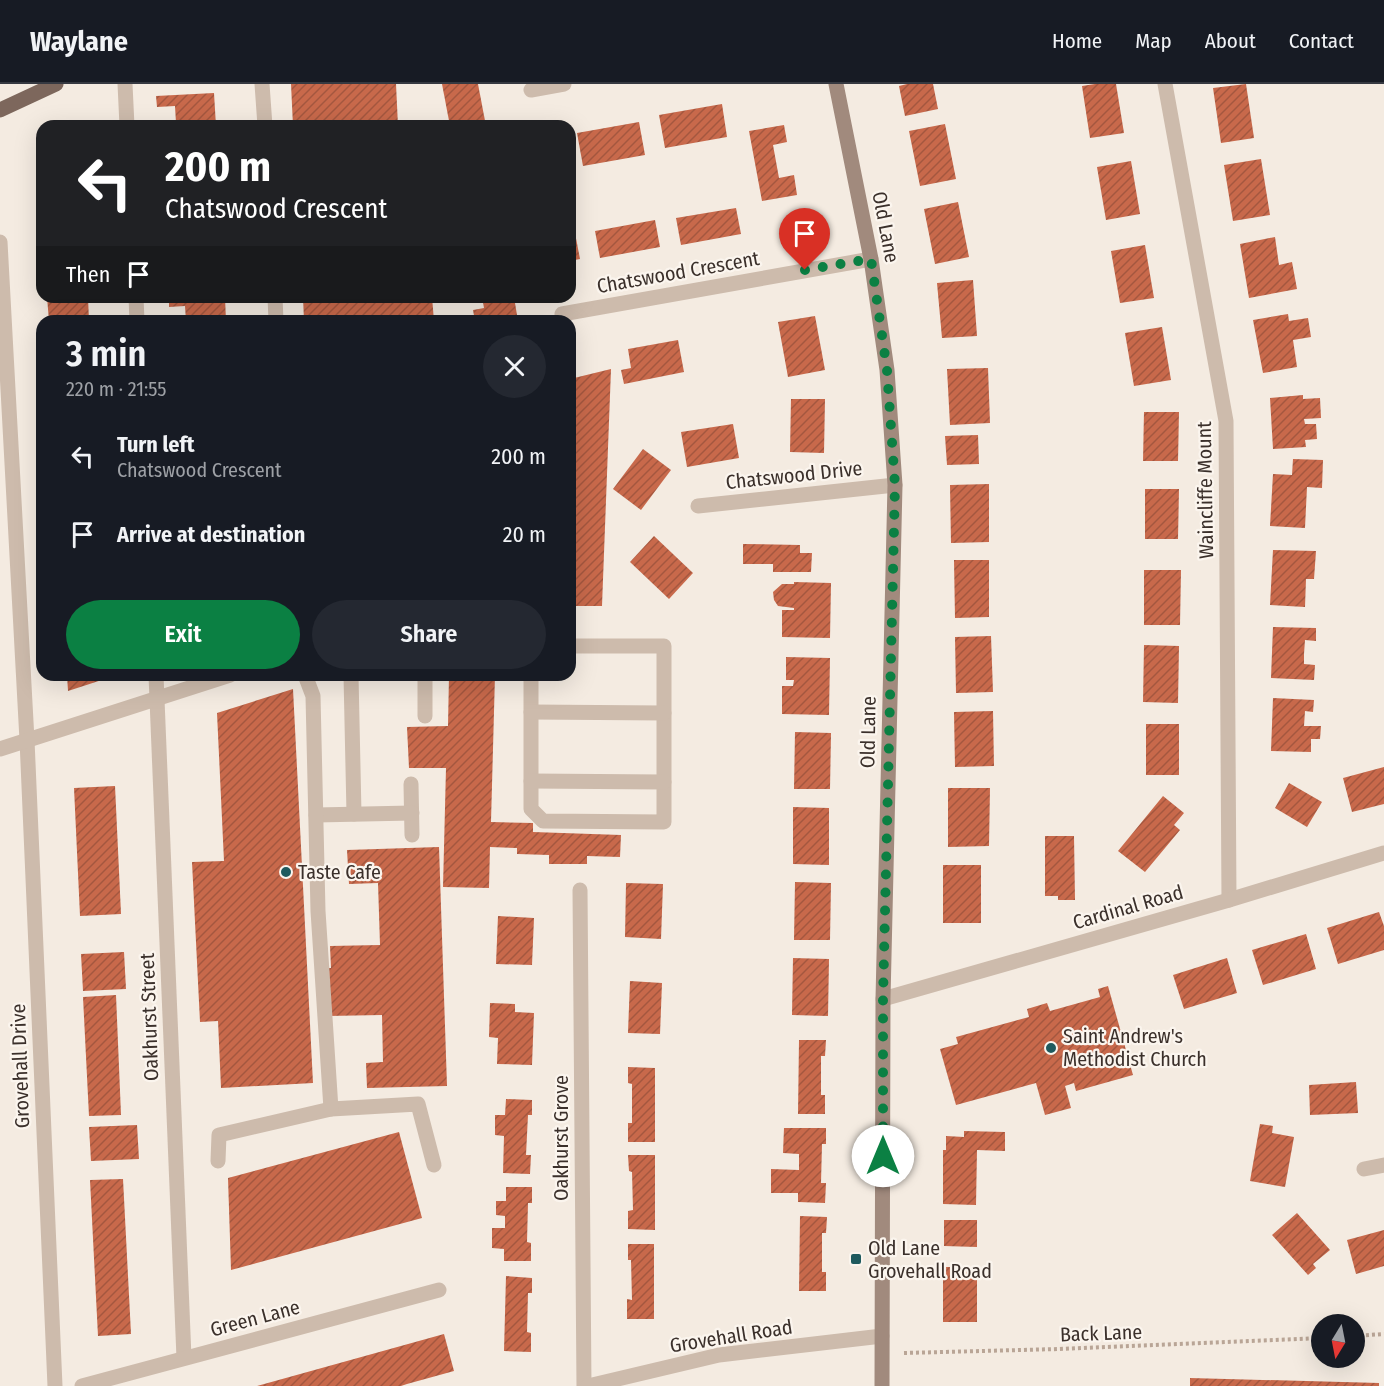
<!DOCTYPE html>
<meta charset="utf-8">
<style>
body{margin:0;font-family:"Fira Sans Condensed",sans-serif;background:#242831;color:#f1f3f6;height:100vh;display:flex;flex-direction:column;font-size:22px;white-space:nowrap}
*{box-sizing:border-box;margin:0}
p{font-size:20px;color:#9ea1a6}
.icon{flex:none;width:33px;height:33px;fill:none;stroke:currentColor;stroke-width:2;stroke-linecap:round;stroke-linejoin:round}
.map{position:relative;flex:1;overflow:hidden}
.drawer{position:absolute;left:36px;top:231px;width:540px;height:366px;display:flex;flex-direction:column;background:#171b24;border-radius:18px;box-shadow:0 6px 24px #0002}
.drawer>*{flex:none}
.banner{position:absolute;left:36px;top:36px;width:540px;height:183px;border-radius:18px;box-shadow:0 6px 24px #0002;background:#202124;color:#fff;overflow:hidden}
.needle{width:39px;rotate:190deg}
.fabs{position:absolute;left:1311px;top:1230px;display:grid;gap:12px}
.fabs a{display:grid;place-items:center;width:54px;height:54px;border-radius:50%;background:#171b24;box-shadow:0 6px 24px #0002;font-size:30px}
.pin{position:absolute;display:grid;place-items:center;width:51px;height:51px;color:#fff;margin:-62px -26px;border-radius:50% 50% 50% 0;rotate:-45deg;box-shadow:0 0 6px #0007}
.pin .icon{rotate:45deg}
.me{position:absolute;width:66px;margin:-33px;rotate:0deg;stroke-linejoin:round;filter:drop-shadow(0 0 4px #0008)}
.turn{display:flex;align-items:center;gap:21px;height:126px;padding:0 30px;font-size:27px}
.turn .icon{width:78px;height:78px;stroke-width:2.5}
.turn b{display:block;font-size:42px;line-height:51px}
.then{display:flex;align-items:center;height:57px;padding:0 30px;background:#0003;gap:12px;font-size:22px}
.round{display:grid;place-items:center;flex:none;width:63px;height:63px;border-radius:32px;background:#242831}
.overview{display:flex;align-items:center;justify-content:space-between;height:102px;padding:0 30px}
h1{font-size:36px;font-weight:600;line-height:45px}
.primary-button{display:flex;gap:12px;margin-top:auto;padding:12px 30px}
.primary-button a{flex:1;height:69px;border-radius:36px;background:#0b8043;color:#fff;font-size:24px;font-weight:600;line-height:69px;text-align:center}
.primary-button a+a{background:#242831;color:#f1f3f6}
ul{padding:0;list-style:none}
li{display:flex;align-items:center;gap:18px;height:78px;padding:0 30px}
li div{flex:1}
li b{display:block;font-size:22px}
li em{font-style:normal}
header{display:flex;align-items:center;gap:36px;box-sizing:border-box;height:84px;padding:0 30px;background:#171b24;border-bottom:2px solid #363941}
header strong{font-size:28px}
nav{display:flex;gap:33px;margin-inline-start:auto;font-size:21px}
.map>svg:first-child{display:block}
.building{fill:url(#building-hatch)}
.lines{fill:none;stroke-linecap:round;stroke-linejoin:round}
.path{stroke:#b9a596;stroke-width:4;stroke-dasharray:3 3;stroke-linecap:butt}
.lane{stroke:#cdbbac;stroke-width:15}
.street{stroke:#cdbbac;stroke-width:15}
.secondary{stroke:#a18a7d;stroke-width:15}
.primary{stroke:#7d675c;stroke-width:15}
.route{stroke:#0b8043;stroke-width:10;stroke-dasharray:0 18}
.poi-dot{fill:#1f5a5e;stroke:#fbf5ee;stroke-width:2}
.labels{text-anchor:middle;stroke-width:4.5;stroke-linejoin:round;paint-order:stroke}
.street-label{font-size:20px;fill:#3b302b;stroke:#fbf5ee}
.poi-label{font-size:20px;fill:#3b302b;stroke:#fbf5ee;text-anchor:start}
</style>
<header>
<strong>Waylane</strong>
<nav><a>Home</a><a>Map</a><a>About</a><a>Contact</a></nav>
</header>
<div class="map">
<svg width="1384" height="1302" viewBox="0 0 1384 1302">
<defs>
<pattern id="building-hatch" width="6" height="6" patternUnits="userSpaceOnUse" patternTransform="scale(1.5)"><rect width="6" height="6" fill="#c8694b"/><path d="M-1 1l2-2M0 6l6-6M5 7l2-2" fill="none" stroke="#a4573f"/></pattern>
</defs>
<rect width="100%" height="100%" fill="#f4ebe1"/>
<!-- building -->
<g class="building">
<polygon points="291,0 396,0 398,42 293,42"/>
<polygon points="442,0 478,0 486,42 450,42"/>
<polygon points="907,0 933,0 938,25 905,32 899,2"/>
<polygon points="1095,0 1116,0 1124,49 1090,54 1082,2"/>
<polygon points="1246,0 1254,54 1221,59 1213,4"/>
<polygon points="214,9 216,42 159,42 159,40 176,39 175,22 157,23 156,12"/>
<polygon points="722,20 727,53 665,64 659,31"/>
<polygon points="639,38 645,71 583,82 577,49"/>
<polygon points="945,40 956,95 920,102 909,47"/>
<polygon points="784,41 787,58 773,61 779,94 794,91 797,111 762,117 749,47"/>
<polygon points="37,48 42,48 42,100 40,100"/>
<polygon points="1261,75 1270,131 1233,137 1224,81"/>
<polygon points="1131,77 1140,130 1106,136 1097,83"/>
<polygon points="958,118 969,173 935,180 924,125"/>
<polygon points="736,124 741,150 681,161 676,134"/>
<polygon points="655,136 660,163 600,174 595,147"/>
<polygon points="575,149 580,175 570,177 570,150"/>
<polygon points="1275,153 1279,181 1292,178 1297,205 1249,214 1240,160"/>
<polygon points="1145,161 1154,214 1120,219 1111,167"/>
<polygon points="973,196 977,252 942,254 937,199"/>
<polygon points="47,213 88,213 89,237 49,237"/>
<polygon points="169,213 225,213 226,237 186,237 185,222 169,223"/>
<polygon points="303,213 432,213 434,237 304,237"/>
<polygon points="482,213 514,213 518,237 475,237 473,226 484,224"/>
<polygon points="1288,230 1289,237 1308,234 1311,253 1293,256 1297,283 1263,289 1253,236"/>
<polygon points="815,232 825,286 788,293 778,238"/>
<polygon points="1162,243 1171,296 1134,302 1125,249"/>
<polygon points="678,256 684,288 624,300 621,286 631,284 628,265"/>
<polygon points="988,284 990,339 950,341 947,285"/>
<polygon points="611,285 602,522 570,522 574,468 570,467 570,295"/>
<polygon points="1303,311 1303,315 1320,314 1321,334 1304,335 1305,340 1316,340 1317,355 1305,356 1306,363 1273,365 1270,314"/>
<polygon points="791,315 825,315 824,369 790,368"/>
<polygon points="1144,328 1179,328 1178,377 1143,377"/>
<polygon points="733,340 739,374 687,383 681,348"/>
<polygon points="978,351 979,380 947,381 945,352"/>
<polygon points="643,365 671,386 641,426 613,405"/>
<polygon points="1293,375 1323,376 1322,404 1307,403 1305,444 1270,442 1273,390 1292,391"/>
<polygon points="989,400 989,458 951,459 950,401"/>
<polygon points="1145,405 1179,405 1178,455 1145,455"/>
<polygon points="654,452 693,489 669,515 630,478"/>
<polygon points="743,460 800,461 800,469 812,469 811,488 773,488 773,480 743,480"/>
<polygon points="1273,466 1316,467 1314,495 1306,495 1305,523 1270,521"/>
<polygon points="954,476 989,476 989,533 955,534"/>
<polygon points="1144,486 1181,486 1180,541 1144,541"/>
<polygon points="794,498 831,499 830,554 782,553 782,526 794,526 794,524 778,522 774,516 773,508 782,500 794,500"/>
<polygon points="1273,543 1316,544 1316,557 1305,556 1304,570 1304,580 1315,581 1314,596 1271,594"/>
<polygon points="991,552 993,608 956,609 955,553"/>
<polygon points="1144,561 1179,562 1178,619 1143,618"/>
<polygon points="786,573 830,574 829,631 782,630 782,602 793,602 794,596 786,596"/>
<polygon points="67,591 111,591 111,593 68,607"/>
<polygon points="449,591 495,591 491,738 533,739 533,748 621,751 620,773 587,772 587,780 549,780 549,771 517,770 517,764 490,763 489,804 443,803 446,684 409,684 407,643 448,642"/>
<polygon points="293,605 313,999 221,1004 218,937 200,938 192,778 224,777 217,629"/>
<polygon points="1273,614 1314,616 1313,628 1305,627 1304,642 1321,642 1320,655 1311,655 1311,668 1271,667"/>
<polygon points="993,627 994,682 955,683 954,628"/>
<rect x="1146" y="640" width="33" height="51"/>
<polygon points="795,648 831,649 830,705 794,705"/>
<polygon points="1384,683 1384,720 1352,728 1343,694"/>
<polygon points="1289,699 1322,718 1307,743 1275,724"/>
<polygon points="115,702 121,830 80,832 74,704"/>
<polygon points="948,704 990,704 989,762 948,763"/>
<polygon points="1163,712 1184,729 1174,741 1180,746 1145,788 1118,767"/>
<polygon points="793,723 829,724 829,781 793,780"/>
<polygon points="1045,752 1074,752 1075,816 1058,816 1058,812 1045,812"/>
<polygon points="439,763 447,1002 367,1004 366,979 383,978 382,931 328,932 326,884 331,884 330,862 380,861 378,799 349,800 347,766"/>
<rect x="943" y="781" width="38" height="58"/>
<polygon points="795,798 831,799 830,856 794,856"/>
<polygon points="626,799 663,800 661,855 625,853"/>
<polygon points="1379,828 1384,842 1384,866 1338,880 1327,844"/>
<polygon points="498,832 534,834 532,881 496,880"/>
<polygon points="1306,850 1316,885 1263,901 1252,866"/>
<polygon points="124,868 126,905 83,907 81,870"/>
<polygon points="793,874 829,875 828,932 792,931"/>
<polygon points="1227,874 1237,909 1184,925 1173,891"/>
<polygon points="630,897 662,899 660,950 628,949"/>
<polygon points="1108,902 1133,991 1076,1007 1074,999 1065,1002 1071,1024 1045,1031 1036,999 956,1021 940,965 958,960 956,953 1029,933 1027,925 1047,919 1050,927 1100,913 1098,905"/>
<polygon points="116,911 121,1031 89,1032 83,913"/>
<polygon points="490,919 515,920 515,928 534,929 532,981 497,980 498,954 489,953"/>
<polygon points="799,956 826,956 825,972 821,972 821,1011 825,1011 825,1030 798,1030"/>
<polygon points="628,983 655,984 655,1058 628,1058 628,1039 632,1039 632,1000 628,999"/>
<polygon points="1356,998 1358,1029 1310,1031 1309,1001"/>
<polygon points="506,1015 532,1016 532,1031 528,1031 526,1071 531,1071 530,1090 503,1089 504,1052 495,1051 495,1031 505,1031"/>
<polygon points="1260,1040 1273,1042 1272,1049 1294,1053 1285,1103 1250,1097"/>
<polygon points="137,1041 139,1075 91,1077 89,1043"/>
<polygon points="784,1044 826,1044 826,1060 822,1060 821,1099 826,1099 825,1119 798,1118 798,1109 771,1109 771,1085 799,1086 799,1070 783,1069"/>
<polygon points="964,1047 1005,1048 1005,1067 977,1066 976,1121 943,1120 943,1066 946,1066 946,1052 964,1053"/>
<polygon points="399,1048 422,1134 231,1186 228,1094"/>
<polygon points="628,1071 655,1071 655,1146 628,1145 628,1127 633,1126 632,1088 629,1087"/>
<polygon points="123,1095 131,1250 98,1252 90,1096"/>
<polygon points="506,1103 532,1103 532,1119 528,1119 527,1158 531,1159 531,1177 504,1177 504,1165 492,1164 492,1144 505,1144 505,1132 496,1131 496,1117 506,1117"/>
<polygon points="1297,1129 1330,1166 1313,1180 1316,1184 1308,1191 1272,1151"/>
<polygon points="800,1132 827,1133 826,1149 822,1149 822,1188 826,1188 826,1207 799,1207"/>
<polygon points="944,1136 977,1136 977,1163 944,1162"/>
<polygon points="1384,1146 1384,1182 1356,1190 1347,1156"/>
<polygon points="628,1160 654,1160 654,1235 627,1235 627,1215 632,1216 631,1176 628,1176"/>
<rect x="943" y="1183" width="34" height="55"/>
<polygon points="506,1192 532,1194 532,1209 528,1209 527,1248 531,1249 531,1268 504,1267"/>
<polygon points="444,1250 454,1287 407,1300 401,1302 257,1302"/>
<polygon points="1190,1294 1379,1299 1379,1302 1190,1302"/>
</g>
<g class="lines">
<!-- path -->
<g class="path">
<polyline points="1354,1252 1384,1250"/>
<polyline points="904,1269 1059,1265 1322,1254"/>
</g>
<!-- lane -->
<g class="lane">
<polyline points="125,0 127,42"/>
<polyline points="136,213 137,237"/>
<polyline points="156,591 184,1274"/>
<polyline points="351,591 354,730"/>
<polyline points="425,591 425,632"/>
<polyline points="531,591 531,725 543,737 664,738 664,562 570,562"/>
<polyline points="531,628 664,629"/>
<polyline points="531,697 664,698"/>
<polyline points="411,700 412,751"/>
<polyline points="316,731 412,729"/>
<polyline points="331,1025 418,1020 434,1081"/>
<polyline points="218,1077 219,1051 331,1025 318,827 313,612 305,591"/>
</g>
<!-- street -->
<g class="street">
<polyline points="262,0 265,42"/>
<polyline points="1165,0 1226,337 1229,816"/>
<polyline points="531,6 564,0"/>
<polyline points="0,158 27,656 55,1302"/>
<polyline points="275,213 276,237"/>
<polyline points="562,230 871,175"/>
<polyline points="698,422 895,401"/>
<polyline points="0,665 230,591"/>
<polyline points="580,806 584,1302"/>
<polyline points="883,915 1229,816 1384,769"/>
<polyline points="1364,1085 1384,1081"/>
<polyline points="82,1302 439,1206"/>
<polyline points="588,1302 719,1271 882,1252"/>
</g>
<!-- secondary -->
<polyline class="secondary" points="836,0 871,175 887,286 895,401 883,915 882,1302"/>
<!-- primary -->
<polyline class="primary" points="0,26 56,0"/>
</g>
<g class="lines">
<!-- route -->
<polyline class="route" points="805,186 871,175 887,286 895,401 883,915 883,1072"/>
</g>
<!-- markers -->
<g class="poi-dot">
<circle cx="286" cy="788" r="6"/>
<circle cx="1051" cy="964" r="6"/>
<rect x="850" y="1169" width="12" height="12" rx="3"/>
</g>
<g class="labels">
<!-- street labels -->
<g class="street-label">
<text transform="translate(886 143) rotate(79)" y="7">Old Lane</text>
<text transform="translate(678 188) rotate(-10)" y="7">Chatswood Crescent</text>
<text transform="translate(794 391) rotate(-6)" y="7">Chatswood Drive</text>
<text transform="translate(1205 406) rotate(-91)" y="7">Waincliffe Mount</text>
<text transform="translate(868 648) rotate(-89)" y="7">Old Lane</text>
<text transform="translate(1128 823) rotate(-16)" y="7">Cardinal Road</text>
<text transform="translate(149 933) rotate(-92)" y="7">Oakhurst Street</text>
<text transform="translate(20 982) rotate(-92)" y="7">Grovehall Drive</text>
<text transform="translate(561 1054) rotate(-90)" y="7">Oakhurst Grove</text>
<text transform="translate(255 1234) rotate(-15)" y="7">Green Lane</text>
<text transform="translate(1101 1249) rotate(-2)" y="7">Back Lane</text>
<text transform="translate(731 1252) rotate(-9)" y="7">Grovehall Road</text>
</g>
<!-- poi labels -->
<g class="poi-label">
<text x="298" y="795">Taste Cafe</text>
<text x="1063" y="959">Saint Andrew's<tspan x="1063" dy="23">Methodist Church</tspan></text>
<text x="868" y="1171">Old Lane<tspan x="868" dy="23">Grovehall Road</tspan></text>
</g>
</g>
</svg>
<div class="fabs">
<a><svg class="needle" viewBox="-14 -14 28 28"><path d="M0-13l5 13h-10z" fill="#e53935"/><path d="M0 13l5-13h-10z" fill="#9ea1a6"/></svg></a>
</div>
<div class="pin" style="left:805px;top:186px;background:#d93025"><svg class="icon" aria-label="arrive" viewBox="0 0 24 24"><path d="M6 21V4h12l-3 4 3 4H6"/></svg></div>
<svg class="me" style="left:883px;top:1072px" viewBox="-20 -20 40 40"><circle r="19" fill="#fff"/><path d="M0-13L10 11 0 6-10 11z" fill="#0b8043"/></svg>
<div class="banner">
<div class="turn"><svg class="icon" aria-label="left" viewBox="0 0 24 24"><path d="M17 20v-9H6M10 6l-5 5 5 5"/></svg><div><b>200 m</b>Chatswood Crescent</div></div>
<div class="then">Then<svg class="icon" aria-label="arrive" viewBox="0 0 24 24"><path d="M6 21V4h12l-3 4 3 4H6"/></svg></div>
</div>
<section class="drawer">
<div class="overview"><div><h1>3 min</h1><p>220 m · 21:55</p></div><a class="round"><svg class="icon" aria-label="close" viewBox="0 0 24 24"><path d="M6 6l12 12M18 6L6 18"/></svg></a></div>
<ul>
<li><svg class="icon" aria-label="left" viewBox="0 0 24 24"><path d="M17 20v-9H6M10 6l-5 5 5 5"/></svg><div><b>Turn left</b><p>Chatswood Crescent</p></div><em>200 m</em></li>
<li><svg class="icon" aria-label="arrive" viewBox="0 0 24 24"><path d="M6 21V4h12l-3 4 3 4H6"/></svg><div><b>Arrive at destination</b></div><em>20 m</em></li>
</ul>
<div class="primary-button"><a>Exit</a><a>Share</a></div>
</section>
</div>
